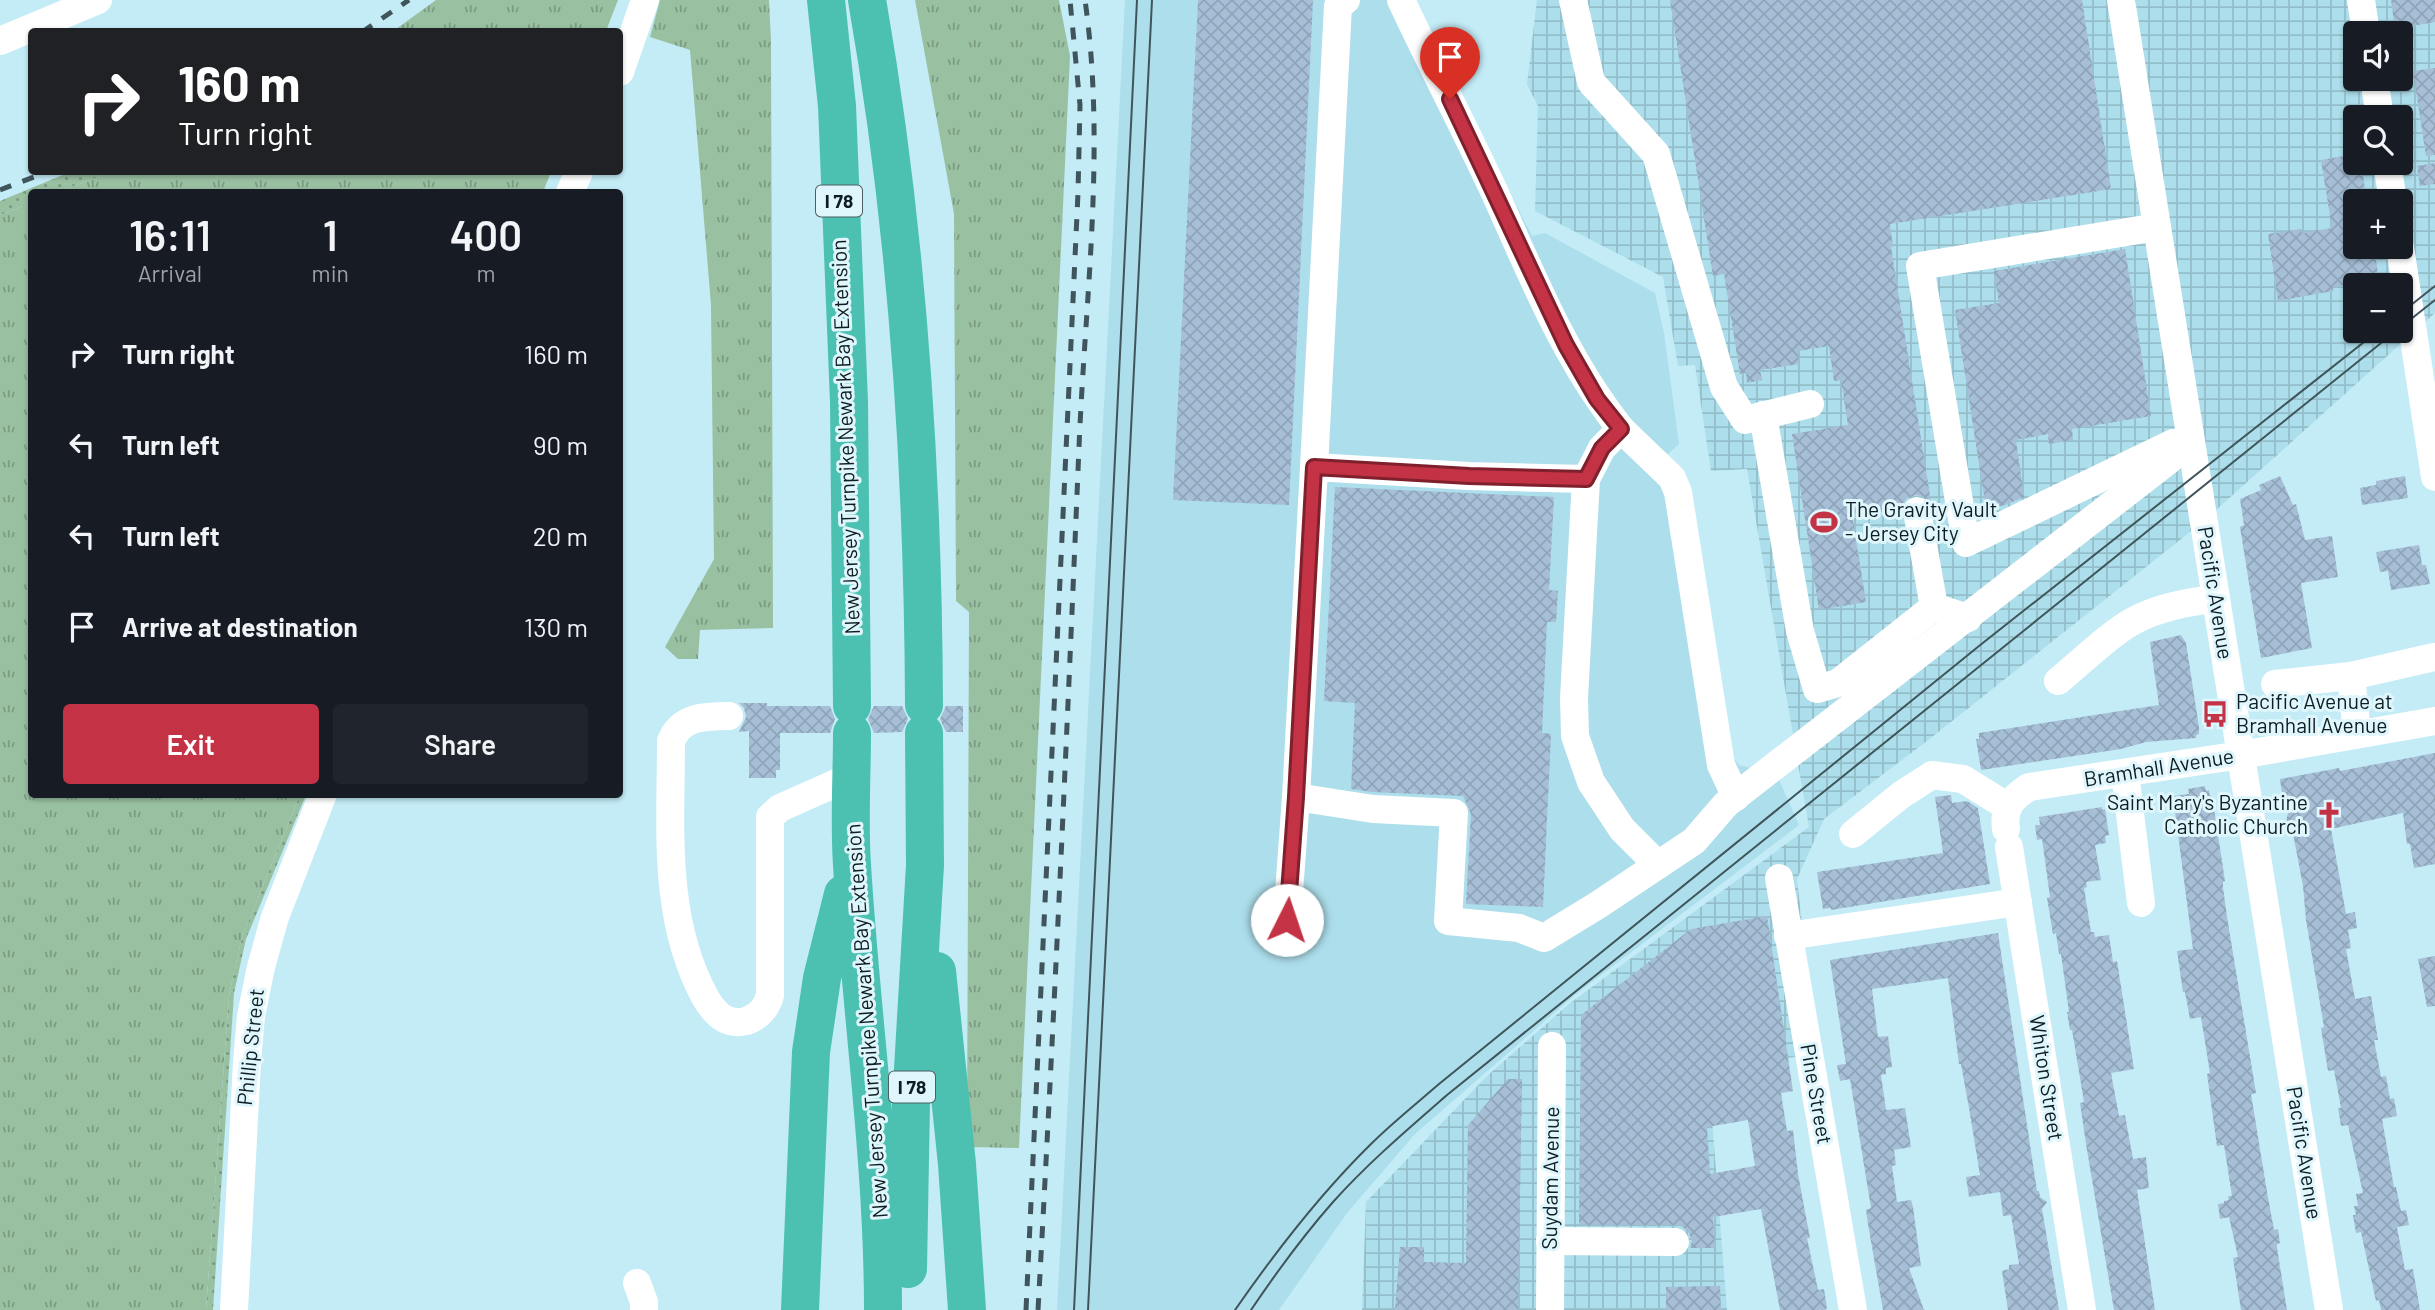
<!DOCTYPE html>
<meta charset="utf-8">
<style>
body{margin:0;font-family:Barlow,sans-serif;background:#20242c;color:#f1f3f6;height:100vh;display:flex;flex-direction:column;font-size:26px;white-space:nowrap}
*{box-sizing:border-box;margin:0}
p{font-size:23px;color:#9ea1a6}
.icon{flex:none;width:38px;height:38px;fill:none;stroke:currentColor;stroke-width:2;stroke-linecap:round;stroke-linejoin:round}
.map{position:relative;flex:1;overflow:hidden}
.details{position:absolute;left:28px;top:189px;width:595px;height:609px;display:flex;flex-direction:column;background:#171b24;border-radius:7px;box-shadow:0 2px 5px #0004}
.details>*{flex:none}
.hud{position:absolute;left:28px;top:28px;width:595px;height:147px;border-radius:7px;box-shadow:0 2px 5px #0004;background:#202124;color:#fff;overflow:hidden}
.fabs{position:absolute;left:2343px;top:21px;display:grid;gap:14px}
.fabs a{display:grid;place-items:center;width:70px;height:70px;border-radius:7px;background:#171b24;box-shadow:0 2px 5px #0004;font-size:35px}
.pin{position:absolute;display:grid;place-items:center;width:60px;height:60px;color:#fff;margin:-72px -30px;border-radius:50% 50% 50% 0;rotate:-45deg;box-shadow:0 0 7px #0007}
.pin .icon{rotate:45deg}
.me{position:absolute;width:77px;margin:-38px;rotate:4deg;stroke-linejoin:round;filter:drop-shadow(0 0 5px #0008)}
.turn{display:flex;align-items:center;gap:24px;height:147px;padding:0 35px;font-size:32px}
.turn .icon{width:91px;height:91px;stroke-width:2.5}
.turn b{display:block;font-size:49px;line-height:60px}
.eta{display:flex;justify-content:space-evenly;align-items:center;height:119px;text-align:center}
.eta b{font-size:42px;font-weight:600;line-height:49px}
.primary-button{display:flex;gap:14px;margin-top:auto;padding:14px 35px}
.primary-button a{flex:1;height:80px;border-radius:7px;background:#c33245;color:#fff;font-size:28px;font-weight:600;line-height:80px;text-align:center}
.primary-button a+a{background:#20242c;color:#f1f3f6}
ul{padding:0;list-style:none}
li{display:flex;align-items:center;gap:21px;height:91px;padding:0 35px}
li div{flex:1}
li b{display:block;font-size:26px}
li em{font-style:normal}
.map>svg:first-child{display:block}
.built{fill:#addeeb}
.industrial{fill:url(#industrial-grid);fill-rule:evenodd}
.grass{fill:url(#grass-tufts)}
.park{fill:url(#park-dots)}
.building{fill:url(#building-cross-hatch);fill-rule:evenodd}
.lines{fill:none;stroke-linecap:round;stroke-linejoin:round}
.minor{stroke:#fff;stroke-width:28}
.highway{stroke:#4cc1b2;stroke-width:38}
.tram{stroke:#3f555b;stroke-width:2}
.rail{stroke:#3f555b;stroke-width:5;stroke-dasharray:12 12;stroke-linecap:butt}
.route-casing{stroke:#7f202d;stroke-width:18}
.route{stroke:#c33245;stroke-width:12}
.labels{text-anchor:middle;stroke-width:6;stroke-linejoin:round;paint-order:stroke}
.shield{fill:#def6fc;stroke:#4c5e63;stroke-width:2}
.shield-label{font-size:19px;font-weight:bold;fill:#0e1d21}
.street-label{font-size:21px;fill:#0e1d21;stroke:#def6fc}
.poi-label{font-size:21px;fill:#0e1d21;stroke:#def6fc;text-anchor:start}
</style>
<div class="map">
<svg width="2435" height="1310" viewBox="0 0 2435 1310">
<defs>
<pattern id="industrial-grid" width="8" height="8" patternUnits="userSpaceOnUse" patternTransform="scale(1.75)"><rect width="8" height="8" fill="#addeeb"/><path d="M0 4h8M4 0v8" fill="none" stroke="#94bec9"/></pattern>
<pattern id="grass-tufts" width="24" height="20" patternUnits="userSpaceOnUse" patternTransform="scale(1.75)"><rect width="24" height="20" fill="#99c0a1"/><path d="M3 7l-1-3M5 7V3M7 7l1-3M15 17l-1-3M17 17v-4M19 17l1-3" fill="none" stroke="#7b9b83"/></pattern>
<pattern id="park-dots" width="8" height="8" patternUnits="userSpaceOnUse" patternTransform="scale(1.75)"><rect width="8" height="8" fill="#99c0a1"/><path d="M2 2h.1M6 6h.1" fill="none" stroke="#7b9b83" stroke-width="1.8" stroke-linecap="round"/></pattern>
<pattern id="building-cross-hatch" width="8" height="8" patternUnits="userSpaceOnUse" patternTransform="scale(1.75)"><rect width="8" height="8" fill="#a6bfd7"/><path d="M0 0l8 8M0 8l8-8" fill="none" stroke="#8ea4b8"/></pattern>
</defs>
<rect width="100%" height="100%" fill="#c3ecf7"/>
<!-- built -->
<polygon class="built" points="1125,0 1412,0 1532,236 1545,233 1655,293 1664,333 1679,444 1667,455 1729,754 1739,765 1751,768 1768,755 1799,825 1576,994 1415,1134 1347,1213 1279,1310 1057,1310"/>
<!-- industrial -->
<path class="industrial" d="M1537,0H2435V313L2205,520L1927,741L1824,819L1797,879L1817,1054L1708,1069L1727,1310H1362L1366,1202L1487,1076L1569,1004L1809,827L1747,469L1711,471L1695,365L1678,366L1663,277L1535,211L1538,106L1527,84ZM2356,33H2401V79H2356ZM2356,117H2401V163H2356ZM2356,201H2401V247H2356ZM2356,285H2401V331H2356Z"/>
<!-- grass -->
<g class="grass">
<polygon points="436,0 618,0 606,31 392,32"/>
<polygon points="660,0 769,0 771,41 773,628 700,630 698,659 678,659 665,647 714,559 711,305 690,50 650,37"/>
<polygon points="915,0 1059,0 1070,56 1019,1148 967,1147 969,612 956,601 954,214"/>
<polygon points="111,172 551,172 543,192 58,192"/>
<polygon points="31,203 32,794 300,795 242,937 229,995 206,1310 0,1310 0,215"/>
</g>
<!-- park -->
<g class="park">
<polygon points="70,172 111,172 58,192 32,192 31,203 0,215 0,201"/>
<polygon points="300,795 306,795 246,939 234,993 213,1310 206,1310 229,995 242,937"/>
</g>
<!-- building -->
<g class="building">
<polygon points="1198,0 1313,0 1289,505 1173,500"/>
<polygon points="1670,0 2082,0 2111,189 1890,224 1893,247 1891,247 1931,502 1923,496 1915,495 1906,499 1901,507 1852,515 1866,602 1819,610 1792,434 1848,425 1841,380 1834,381 1829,346 1798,351 1799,364 1760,370 1762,380 1747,383 1746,373 1740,374 1724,274 1713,276"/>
<polygon points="2391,0 2435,0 2435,22 2395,29"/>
<polygon points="2435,68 2435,155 2426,156 2413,71"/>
<polygon points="2356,154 2356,163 2361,163 2367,201 2356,201 2356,247 2374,247 2379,280 2333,287 2333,291 2278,301 2268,234 2301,229 2302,233 2332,228 2321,160"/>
<polygon points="2435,163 2435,184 2420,186 2417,166"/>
<polygon points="2125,249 2151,416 2072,429 2073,440 2049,444 2048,434 2016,440 2024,497 2005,505 1986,509 1955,310 1999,303 1994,271"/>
<polygon points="2280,476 2293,505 2296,504 2305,540 2332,536 2338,577 2301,583 2312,648 2261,658 2240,527 2244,525 2240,499 2261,490 2259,485"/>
<polygon points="2405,476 2408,498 2362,505 2360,488 2376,485 2376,481"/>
<polygon points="1335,487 1554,497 1549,590 1558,591 1556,622 1547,622 1542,733 1551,734 1543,907 1466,904 1471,814 1463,796 1372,792 1351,789 1355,703 1324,701"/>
<polygon points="2419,545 2422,565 2426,565 2430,584 2391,590 2388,571 2380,572 2376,552"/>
<polygon points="2181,635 2186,643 2199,727 2199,734 2196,735 2196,738 2146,742 2121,749 1981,770 1976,739 1979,739 1979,733 2159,705 2150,642"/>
<polygon points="739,703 767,703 767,706 830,706 835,719 830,733 780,733 780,770 776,770 776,778 749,778 749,731 739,732 746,717 744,708"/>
<polygon points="874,706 902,706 908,719 902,732 874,733 868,719"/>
<polygon points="946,706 963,706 963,732 946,732 940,719"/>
<polygon points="2435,753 2435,864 2414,868 2410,844 2407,844 2403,813 2331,829 2346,914 2355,912 2357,928 2348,930 2351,948 2346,949 2355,999 2371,996 2378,1040 2374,1040 2381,1077 2386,1076 2390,1099 2394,1098 2397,1116 2382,1119 2394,1187 2396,1187 2401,1211 2406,1210 2409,1225 2397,1227 2405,1270 2413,1269 2420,1310 2381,1310 2379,1300 2376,1301 2361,1232 2356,1233 2353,1215 2356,1215 2354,1206 2358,1206 2356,1194 2363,1193 2348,1125 2341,1126 2338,1108 2341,1108 2334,1070 2328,1071 2321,1028 2324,1027 2306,920 2303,886 2292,828 2286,822 2291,799 2283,800 2280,779 2339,768 2340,771"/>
<polygon points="2205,786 2206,791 2209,790 2210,796 2212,796 2225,881 2223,882 2223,888 2228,923 2256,1093 2251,1094 2267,1192 2274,1230 2278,1229 2280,1243 2277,1244 2277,1248 2287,1310 2241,1310 2233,1258 2238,1257 2229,1217 2220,1219 2218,1204 2224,1203 2224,1201 2229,1200 2228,1196 2232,1196 2224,1145 2217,1146 2207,1074 2210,1073 2201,1017 2190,1019 2185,992 2183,992 2177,951 2193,949 2173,796 2189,794 2188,789"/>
<polygon points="1951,795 1952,803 1967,801 1978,808 1990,884 1831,910 1831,908 1823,909 1817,872 1943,853 1935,797"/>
<polygon points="2102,807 2102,810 2105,809 2109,835 2105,836 2106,843 2095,845 2101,880 2086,882 2087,887 2084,888 2091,932 2094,932 2095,937 2109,935 2113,962 2117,961 2134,1069 2111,1073 2119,1116 2125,1115 2133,1159 2146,1157 2149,1188 2137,1190 2155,1310 2114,1310 2086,1144 2080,1103 2084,1102 2072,1030 2070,1030 2067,1012 2069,1012 2061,954 2059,954 2056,933 2053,934 2047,898 2050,897 2042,839 2037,840 2035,825 2040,825 2039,817"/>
<path d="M1767,916L1793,1091L1781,1093L1787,1131L1793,1130L1798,1174L1810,1238H1807L1818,1290L1824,1289L1827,1308L1825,1310H1780L1761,1209L1713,1217L1715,1248H1690L1692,1241L1689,1233L1683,1227L1676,1225H1579L1581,1015L1691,929ZM1748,1120L1755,1166L1710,1174L1707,1127Z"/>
<polygon points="1998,933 2037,1191 2039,1191 2040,1197 2047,1202 2042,1209 2059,1310 2008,1310 2002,1271 2009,1269 2009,1265 2019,1264 2011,1215 2003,1216 2000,1192 1969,1197 1966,1177 1980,1175 1969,1108 1961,1064 1959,1064 1948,978 1872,989 1878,1037 1888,1036 1892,1067 1886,1068 1886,1074 1881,1075 1886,1110 1905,1108 1911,1147 1894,1150 1896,1165 1892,1166 1897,1202 1911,1200 1913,1207 1921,1266 1909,1268 1924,1310 1883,1310 1868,1224 1866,1210 1871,1208 1850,1079 1840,1081 1837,1065 1846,1064 1830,960"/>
<polygon points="2435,956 2435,1006 2427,1007 2418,959"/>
<polygon points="1508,1079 1522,1079 1518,1310 1395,1310 1400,1247 1424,1247 1424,1262 1466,1263 1468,1125"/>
<polygon points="1720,1286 1721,1310 1666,1310 1666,1287"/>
</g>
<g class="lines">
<!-- minor -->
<g class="minor">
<path d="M1401,0C1431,64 1464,127 1494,191C1531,273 1565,359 1621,429L1602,448L1586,479L1574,698L1575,736L1591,782L1622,829L1658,865"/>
<polyline points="1573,0 1591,82 1656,154 1724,387 1745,420 1810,404"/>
<polyline points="2121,0 2329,1310"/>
<polyline points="2361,0 2366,33"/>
<polyline points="0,41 98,0"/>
<polyline points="620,72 645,0"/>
<polyline points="2374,79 2380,117"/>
<polyline points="2387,163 2393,201"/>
<polyline points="570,192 579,172"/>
<polyline points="2157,227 1920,266 1966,543 2173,443"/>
<polyline points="2400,247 2435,477"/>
<polyline points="1763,415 1800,631 1817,689 1838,683 1934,607 1968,618"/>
<polyline points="1621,429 1672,478 1678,492 1721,765 1736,797"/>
<polyline points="1314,467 1338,6 1346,0"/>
<polyline points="1586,479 1469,476 1314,467 1296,797 1373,809 1454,813 1448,921 1519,928 1544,938 1598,905 1694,841 1726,804 2191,443"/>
<polyline points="1917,511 1934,607"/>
<path d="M2058,681C2079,664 2099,644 2122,628C2149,609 2184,602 2216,599"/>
<polyline points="2275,684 2351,676"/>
<path d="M729,716C706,716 681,716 671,741C671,827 662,918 705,997C714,1013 726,1026 746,1021C759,1017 767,1007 770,995V817L780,808L852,776"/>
<polyline points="2357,734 2351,676 2434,657"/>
<polyline points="2125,773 2141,903"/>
<path d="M2006,829C2003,807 2011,799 2029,787L2241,755L2435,721"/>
<polyline points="1853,834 1901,795 1932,775 1963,779 2008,807"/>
<polyline points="2009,847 2082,1310"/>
<polyline points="1779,878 1853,1310"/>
<polyline points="1287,920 1296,797"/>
<polyline points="1788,936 2018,902"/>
<polyline points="1550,1241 1675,1242"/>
<polyline points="637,1283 644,1302 644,1310"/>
<polyline points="234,1310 247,1062 251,1016 261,967 275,917 323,794"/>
<polyline points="1550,1310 1552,1046"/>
</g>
<!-- highway -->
<g class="highway">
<polyline points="826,0 837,106 849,402 852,706"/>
<path d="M867,0C908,233 923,469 924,705"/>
<path d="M852,733C852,776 849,821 852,865C861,1014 883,1161 883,1310"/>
<polyline points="937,971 957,1164 967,1310"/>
<polyline points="908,1269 911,1103 925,865 924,733"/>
<polyline points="800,1310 811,1052 822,978 843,894"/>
</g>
<!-- tram -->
<g class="tram">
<polyline points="2401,313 2435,286"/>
<polyline points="2401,327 2435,300"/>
<polyline points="1074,1310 1137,0"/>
<polyline points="1088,1310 1152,0"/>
<path d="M1235,1310C1276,1251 1319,1195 1371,1144C1392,1123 1416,1104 1439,1084L1979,646L2378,331"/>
<path d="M1251,1310C1276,1273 1303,1236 1333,1202C1368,1163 1408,1129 1447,1095L2396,331"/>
</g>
<!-- rail -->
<g class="rail">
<polyline points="362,32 409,0"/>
<polyline points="0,190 47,172"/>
<polyline points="1026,1310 1078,193 1080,105 1070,0"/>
<path d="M1038,1310C1054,1023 1067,735 1079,447C1085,299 1106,148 1085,0"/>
</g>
</g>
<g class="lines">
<defs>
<polyline id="route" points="1287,920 1296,797 1314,467 1469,476 1586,479 1602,448 1621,429 1597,399 1566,345 1450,99"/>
</defs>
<!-- route casing -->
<use href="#route" class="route-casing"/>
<!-- route -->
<use href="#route" class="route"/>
</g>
<!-- icons -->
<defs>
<symbol id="stadium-bare" viewBox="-9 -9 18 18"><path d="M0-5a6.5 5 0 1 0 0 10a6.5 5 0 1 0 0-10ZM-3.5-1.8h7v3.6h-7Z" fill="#c33245" stroke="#def6fc" stroke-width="2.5" paint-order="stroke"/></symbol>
<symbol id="bus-bare" viewBox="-9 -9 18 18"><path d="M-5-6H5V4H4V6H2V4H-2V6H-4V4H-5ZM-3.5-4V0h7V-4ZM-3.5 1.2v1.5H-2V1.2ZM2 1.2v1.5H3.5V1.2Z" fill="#c33245" stroke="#def6fc" stroke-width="2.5" paint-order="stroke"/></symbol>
<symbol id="church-bare" viewBox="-9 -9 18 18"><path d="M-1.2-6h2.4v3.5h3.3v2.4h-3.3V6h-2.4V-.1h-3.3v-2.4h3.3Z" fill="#c33245" stroke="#def6fc" stroke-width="2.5" paint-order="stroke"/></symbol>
</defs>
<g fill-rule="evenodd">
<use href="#stadium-bare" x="1805" y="503" width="38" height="38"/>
<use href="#bus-bare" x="2196" y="695" width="38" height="38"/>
<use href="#church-bare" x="2310" y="796" width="38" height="38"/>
</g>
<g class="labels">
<!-- shield labels -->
<g class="shield">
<rect x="816" y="185.5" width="46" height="31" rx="5"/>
<rect x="889" y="1071.5" width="46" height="31" rx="5"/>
</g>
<g class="shield-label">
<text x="839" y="208">I 78</text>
<text x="912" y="1094">I 78</text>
</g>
<!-- street labels -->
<g class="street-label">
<text transform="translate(846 437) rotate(-92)" y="7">New Jersey Turnpike Newark Bay Extension</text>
<text transform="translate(2215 593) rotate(81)" y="7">Pacific Avenue</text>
<text transform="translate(2159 768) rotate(-9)" y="7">Bramhall Avenue</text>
<text transform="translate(867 1021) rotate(-94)" y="7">New Jersey Turnpike Newark Bay Extension</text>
<text transform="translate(251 1047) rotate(-84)" y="7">Phillip Street</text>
<text transform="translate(2046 1078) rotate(81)" y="7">Whiton Street</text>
<text transform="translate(1816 1094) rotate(80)" y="7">Pine Street</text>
<text transform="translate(2304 1153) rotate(81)" y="7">Pacific Avenue</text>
<text transform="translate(1551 1178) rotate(-89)" y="7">Suydam Avenue</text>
</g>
<!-- poi labels -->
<g class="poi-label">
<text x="1845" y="517">The Gravity Vault<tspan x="1845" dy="24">- Jersey City</tspan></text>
<text x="2236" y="709">Pacific Avenue at<tspan x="2236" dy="24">Bramhall Avenue</tspan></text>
<text x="2308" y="810" text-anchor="end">Saint Mary's Byzantine<tspan x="2308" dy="24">Catholic Church</tspan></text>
</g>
</g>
</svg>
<div class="fabs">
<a><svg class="icon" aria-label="sound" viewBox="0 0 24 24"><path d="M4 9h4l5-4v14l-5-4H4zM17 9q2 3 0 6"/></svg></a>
<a><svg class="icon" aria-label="search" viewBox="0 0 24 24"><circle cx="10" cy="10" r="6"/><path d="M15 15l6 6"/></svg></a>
<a>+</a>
<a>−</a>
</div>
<div class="pin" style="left:1450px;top:99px;background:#d93025"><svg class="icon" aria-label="arrive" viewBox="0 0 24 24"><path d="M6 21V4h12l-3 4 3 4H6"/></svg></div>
<svg class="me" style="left:1287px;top:920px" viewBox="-20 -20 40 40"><circle r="19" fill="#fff"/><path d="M0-13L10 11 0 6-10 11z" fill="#c33245"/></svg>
<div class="hud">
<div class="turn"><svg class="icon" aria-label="right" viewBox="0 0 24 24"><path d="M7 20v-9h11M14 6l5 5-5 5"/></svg><div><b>160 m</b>Turn right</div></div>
</div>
<section class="details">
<div class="eta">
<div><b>16:11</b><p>Arrival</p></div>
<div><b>1</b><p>min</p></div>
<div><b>400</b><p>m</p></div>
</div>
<ul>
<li><svg class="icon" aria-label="right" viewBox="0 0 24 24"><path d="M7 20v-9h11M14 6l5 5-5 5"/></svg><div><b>Turn right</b></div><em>160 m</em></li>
<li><svg class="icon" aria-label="left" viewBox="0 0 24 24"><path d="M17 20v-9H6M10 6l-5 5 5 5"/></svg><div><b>Turn left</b></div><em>90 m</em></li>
<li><svg class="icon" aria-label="left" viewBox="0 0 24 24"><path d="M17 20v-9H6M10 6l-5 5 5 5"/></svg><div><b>Turn left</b></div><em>20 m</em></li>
<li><svg class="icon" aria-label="arrive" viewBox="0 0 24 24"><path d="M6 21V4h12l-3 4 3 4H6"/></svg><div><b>Arrive at destination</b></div><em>130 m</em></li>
</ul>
<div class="primary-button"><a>Exit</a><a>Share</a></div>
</section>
</div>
